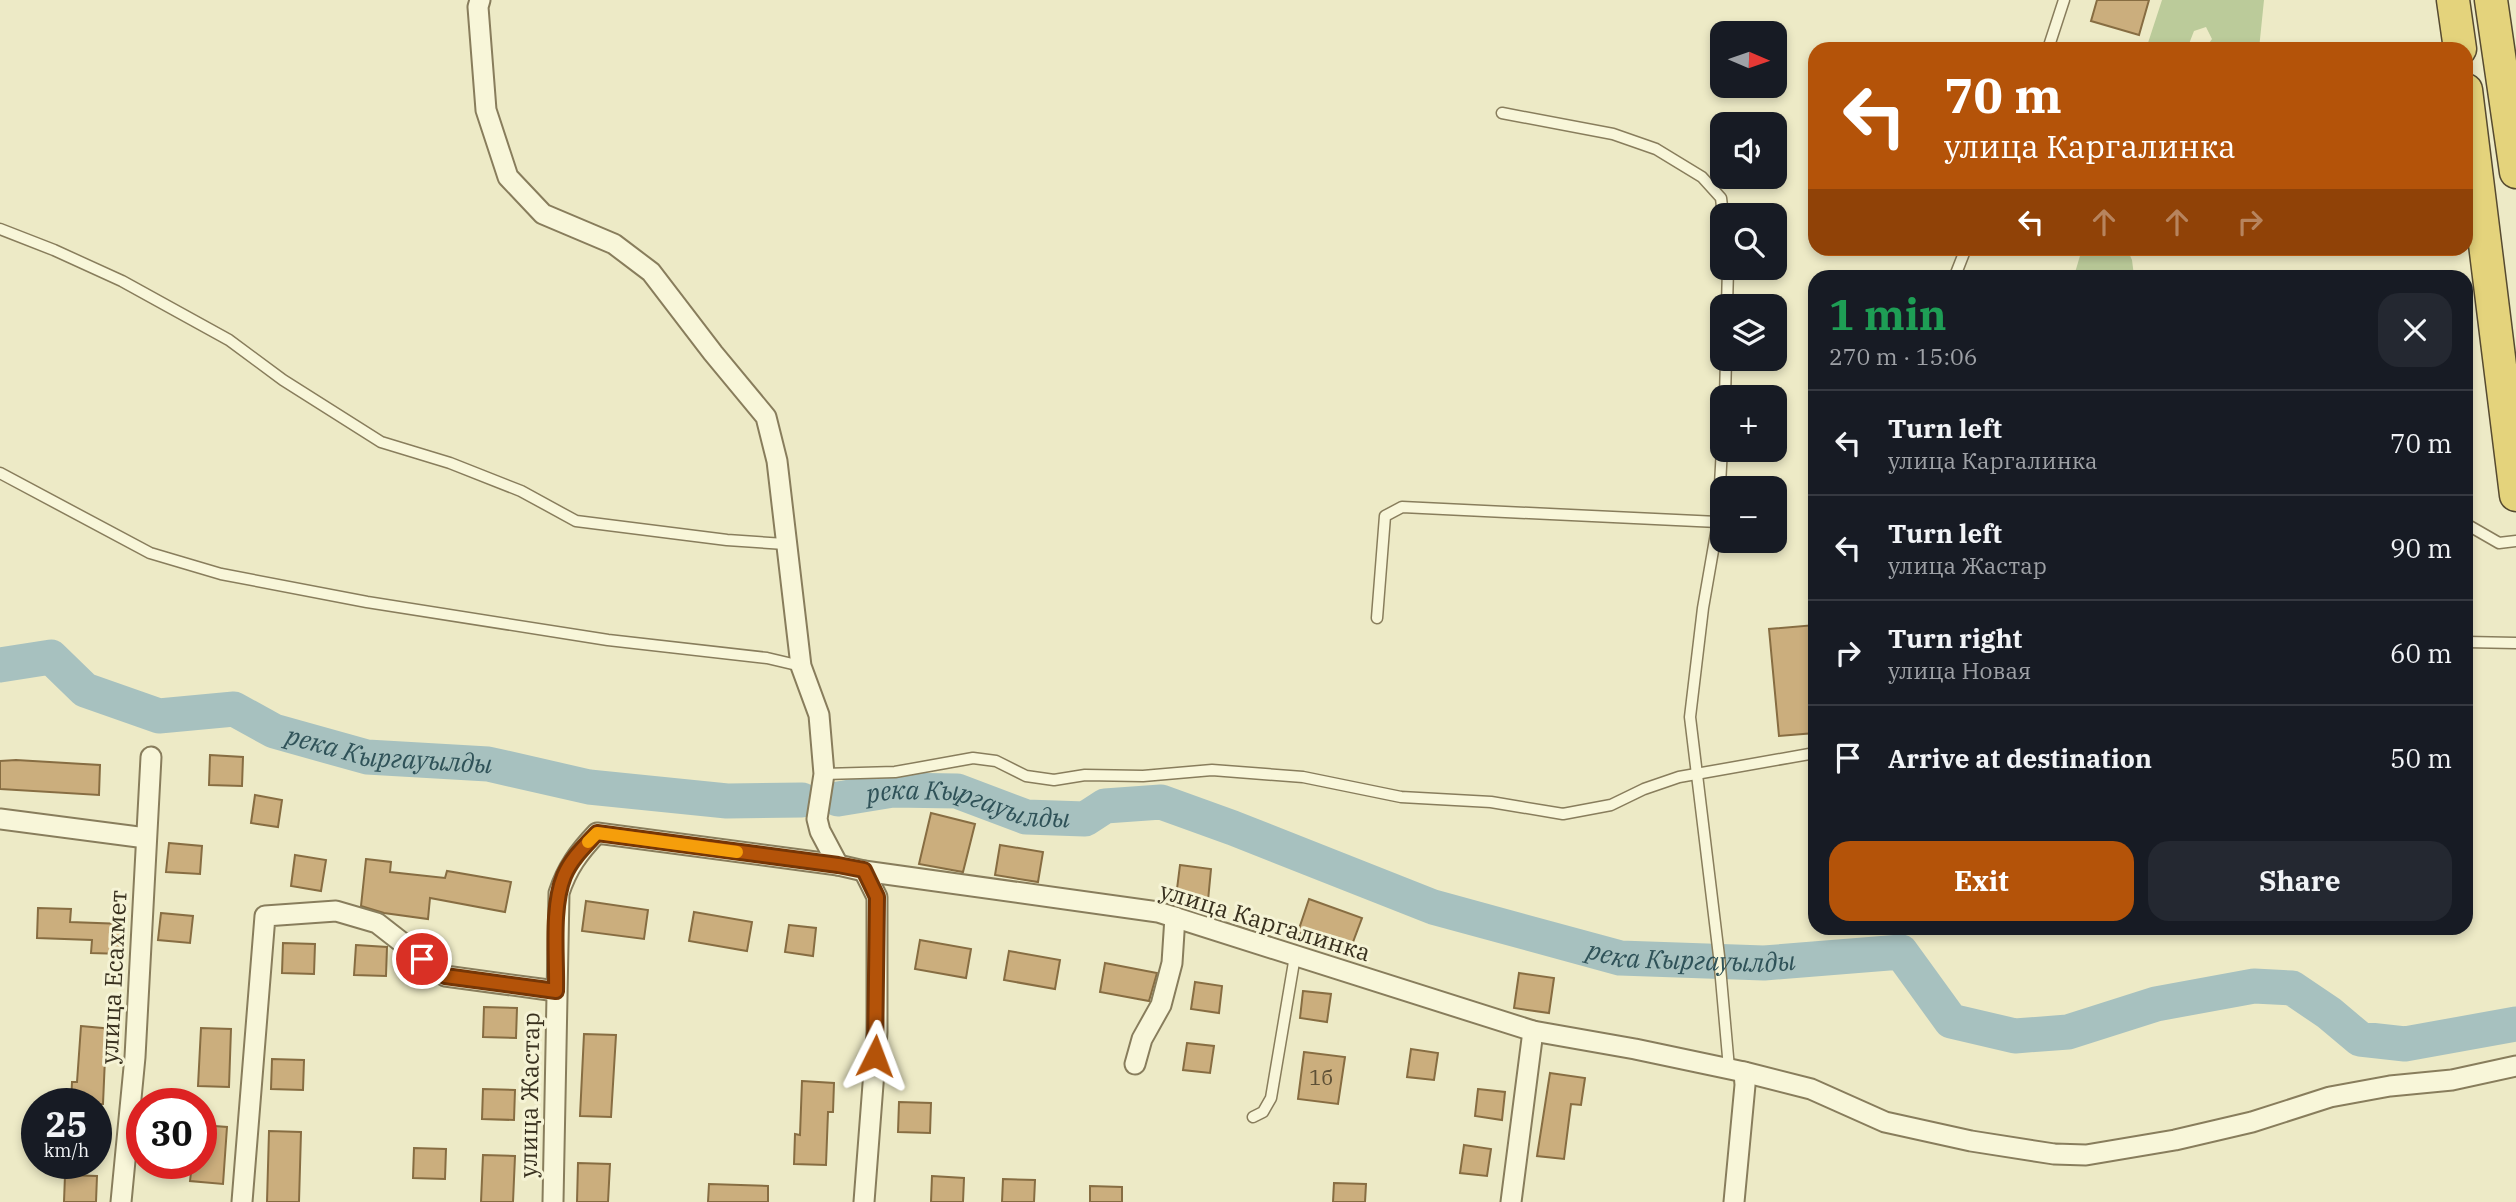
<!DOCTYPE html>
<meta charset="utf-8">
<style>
body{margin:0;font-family:"IBM Plex Serif",serif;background:#242831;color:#f1f3f6;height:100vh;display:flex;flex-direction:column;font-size:26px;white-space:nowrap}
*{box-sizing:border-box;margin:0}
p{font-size:23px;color:#9ea1a6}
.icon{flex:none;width:38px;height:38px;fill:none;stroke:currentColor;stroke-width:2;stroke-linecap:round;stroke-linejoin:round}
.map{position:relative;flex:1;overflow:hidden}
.details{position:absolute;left:1808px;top:270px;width:665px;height:665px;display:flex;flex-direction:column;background:#171b24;border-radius:21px;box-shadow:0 4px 10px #0003}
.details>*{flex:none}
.hud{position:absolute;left:1808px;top:42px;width:665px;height:214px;border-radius:21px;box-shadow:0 4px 10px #0003;background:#b45309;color:#fff;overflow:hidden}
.needle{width:46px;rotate:92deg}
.fabs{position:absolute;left:1710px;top:21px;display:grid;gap:14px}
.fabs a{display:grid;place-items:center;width:77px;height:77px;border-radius:14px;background:#171b24;box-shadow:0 4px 10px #0003;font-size:35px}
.speed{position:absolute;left:21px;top:1088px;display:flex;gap:14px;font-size:35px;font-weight:700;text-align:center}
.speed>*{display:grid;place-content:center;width:91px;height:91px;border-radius:50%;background:#171b24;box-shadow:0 4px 10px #0003;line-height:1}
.speed small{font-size:18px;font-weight:400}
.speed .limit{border:10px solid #d22;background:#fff;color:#111}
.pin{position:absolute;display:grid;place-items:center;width:60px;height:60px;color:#fff;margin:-30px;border:4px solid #fff;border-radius:50%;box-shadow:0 2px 7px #0007}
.me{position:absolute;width:77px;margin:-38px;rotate:3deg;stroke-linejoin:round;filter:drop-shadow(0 0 5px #0008)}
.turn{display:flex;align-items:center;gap:24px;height:147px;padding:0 21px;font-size:32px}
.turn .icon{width:91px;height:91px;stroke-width:2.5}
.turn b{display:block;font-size:49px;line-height:60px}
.lanes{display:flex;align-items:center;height:66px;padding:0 21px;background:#0003;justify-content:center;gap:35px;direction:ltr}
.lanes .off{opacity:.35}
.round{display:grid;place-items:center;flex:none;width:74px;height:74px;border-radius:21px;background:#242831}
.head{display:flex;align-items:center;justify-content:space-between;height:119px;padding:0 21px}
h1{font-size:42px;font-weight:700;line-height:52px;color:#1e9e55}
.button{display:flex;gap:14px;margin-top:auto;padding:14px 21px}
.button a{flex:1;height:80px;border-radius:21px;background:#b45309;color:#fff;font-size:28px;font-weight:700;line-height:80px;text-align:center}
.button a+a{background:#242831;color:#f1f3f6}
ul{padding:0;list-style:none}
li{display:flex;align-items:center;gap:21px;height:105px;padding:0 21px;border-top:2px solid #363941}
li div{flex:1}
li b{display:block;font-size:26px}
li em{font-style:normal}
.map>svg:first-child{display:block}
.green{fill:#bbcb9a}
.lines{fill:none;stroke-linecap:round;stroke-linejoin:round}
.river{stroke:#a7c1bf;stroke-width:35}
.building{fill:#cbae7d;stroke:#876d42;stroke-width:2}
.service-casing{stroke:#887d5c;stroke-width:13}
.minor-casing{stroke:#887d5c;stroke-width:23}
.trunk-casing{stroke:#564a30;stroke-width:35}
.service{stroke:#f8f6d9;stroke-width:10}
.minor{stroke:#f8f6d9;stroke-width:19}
.trunk{stroke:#e4d37c;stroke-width:32}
.route-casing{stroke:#753606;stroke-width:18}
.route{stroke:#b45309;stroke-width:12}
.slow{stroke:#f59e0b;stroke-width:12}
.labels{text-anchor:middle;stroke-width:6;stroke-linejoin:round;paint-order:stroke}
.number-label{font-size:21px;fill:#5e5036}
.street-label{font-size:24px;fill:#39311f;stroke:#f5f3d5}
.water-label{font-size:26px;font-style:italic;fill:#2f5258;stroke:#f5f3d5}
</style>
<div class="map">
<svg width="2516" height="1202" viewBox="0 0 2516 1202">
<rect width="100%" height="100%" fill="#edeac6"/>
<!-- green -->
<g class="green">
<polygon points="2162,0 2264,0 2259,49 2205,49 2212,39 2206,27 2194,31 2187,49 2146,49"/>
<polygon points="2082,249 2127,249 2132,260 2134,276 2074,276"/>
</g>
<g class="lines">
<!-- river -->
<g class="river">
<path id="s1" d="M0,665L51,657L85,690L159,716L234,709L274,731L367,757L488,764L589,787L727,801L802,800"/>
<path id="s2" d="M838,799L893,790L957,791L1026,817L1085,819L1105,806L1161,802L1233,828L1433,907L1620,958L1764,963L1901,952L1951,1021L2015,1036L2068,1032L2156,1004L2254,986L2292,988L2329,1013L2360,1039L2405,1044L2516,1024"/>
</g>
</g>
<!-- building -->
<g class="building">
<polygon points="2097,0 2149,0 2139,35 2091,21"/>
<polygon points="1815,625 1815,733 1779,736 1769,629"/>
<polygon points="210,755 243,757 242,786 209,785"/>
<polygon points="16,760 100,765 99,795 0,789 0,761"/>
<polygon points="255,795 282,800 278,827 251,823"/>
<polygon points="931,813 975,824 963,872 919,864"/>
<polygon points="169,843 202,846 200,874 166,872"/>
<polygon points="1000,845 1043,852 1038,882 995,875"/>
<polygon points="295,855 326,860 321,891 291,886"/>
<polygon points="366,859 391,862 390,872 445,878 447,871 511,882 505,912 430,898 428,919 384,913 361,906"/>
<polygon points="1180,865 1211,869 1207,911 1175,905"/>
<polygon points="1309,899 1362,918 1350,950 1298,932"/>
<polygon points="586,901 648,910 644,939 582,931"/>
<polygon points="38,908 71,909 70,922 124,924 123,954 91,953 92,940 37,938"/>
<polygon points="694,912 752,922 747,951 689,941"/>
<polygon points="161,913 193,916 190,943 158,940"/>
<polygon points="789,925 816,928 813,956 785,952"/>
<polygon points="920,940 971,949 966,978 915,969"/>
<polygon points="283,943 315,944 314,974 282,973"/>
<polygon points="356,945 387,947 386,976 354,975"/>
<polygon points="1009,951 1060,960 1055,989 1004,980"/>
<polygon points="1105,963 1157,973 1149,1001 1100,992"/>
<polygon points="1519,973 1554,978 1549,1013 1514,1008"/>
<polygon points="1195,982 1222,986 1219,1013 1191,1009"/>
<polygon points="1303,991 1331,994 1327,1022 1300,1018"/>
<polygon points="484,1007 517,1008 516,1038 483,1037"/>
<polygon points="81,1026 113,1029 111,1058 105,1058 103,1104 71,1104 72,1082 77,1082"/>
<polygon points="201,1028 231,1029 229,1087 198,1086"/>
<polygon points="584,1034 616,1035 611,1117 580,1116"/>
<polygon points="1187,1043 1214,1046 1210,1073 1183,1070"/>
<polygon points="1411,1049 1438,1053 1434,1080 1407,1077"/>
<polygon points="1304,1052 1345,1057 1338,1104 1298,1099"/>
<polygon points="272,1059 304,1060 303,1090 271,1089"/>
<polygon points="1550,1073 1585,1078 1581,1105 1571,1104 1564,1159 1537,1156"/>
<polygon points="802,1081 834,1083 833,1112 828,1112 826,1165 794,1164 795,1134 800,1135"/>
<polygon points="483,1089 515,1090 514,1120 482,1119"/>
<polygon points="1478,1089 1505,1092 1502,1120 1475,1116"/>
<polygon points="899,1102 931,1103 930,1133 898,1132"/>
<polygon points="201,1125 227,1127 223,1184 190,1181 192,1164 201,1164"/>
<polygon points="269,1131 301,1132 299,1202 267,1202"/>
<polygon points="1464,1145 1491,1149 1487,1176 1460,1173"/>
<polygon points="414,1148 446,1149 445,1179 413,1178"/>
<polygon points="483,1155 515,1156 513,1202 481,1202"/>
<polygon points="578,1163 610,1164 608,1202 577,1202"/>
<polygon points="65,1175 97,1176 96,1202 64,1202"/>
<polygon points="932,1176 964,1178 963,1202 931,1202"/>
<polygon points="1003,1179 1035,1180 1034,1202 1002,1202"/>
<polygon points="1334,1183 1366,1184 1365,1202 1333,1202"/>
<polygon points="709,1184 768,1186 768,1202 708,1202"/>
<polygon points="1090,1186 1122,1187 1122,1202 1090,1202"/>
</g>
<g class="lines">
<defs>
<g id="service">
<polyline points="2048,49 2064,0"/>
<polyline points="1502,113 1613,134 1656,149 1702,177 1721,198 1723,215"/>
<polyline points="0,229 54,250 122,281 229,340 283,380 381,442 450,463 521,491 576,521 727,540 785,544"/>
<polyline points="1955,276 1966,248"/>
<polyline points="1727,306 1728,268"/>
<polyline points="1725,397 1726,359"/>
<polyline points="1722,448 1718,522 1703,608 1690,717 1719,956 1729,1068"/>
<polyline points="0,473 150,553 221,574 367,602 608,640 767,658 801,666"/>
<polyline points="2466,524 2499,543 2516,541"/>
<polyline points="1377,618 1385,516 1402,507 1718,522"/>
<polyline points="2466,642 2516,643"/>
<polyline points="824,774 895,772 973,758 996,761 1026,776 1054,780 1085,775 1143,776 1212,770 1303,777 1401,797 1491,802 1563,814 1611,805 1644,789 1679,777 1815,753"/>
<polyline points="1253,1117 1263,1112 1271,1098 1295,956"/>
</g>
<g id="minor">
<polyline points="480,0 478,7 486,110 508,177 543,214 614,244 651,272 713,353 766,417 777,461 801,666 819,715 824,774 817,819 820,831 838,865"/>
<polyline points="0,819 146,838"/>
<polyline points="864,871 877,897 877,1032 864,1202"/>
<polyline points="1533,1031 1635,1049 1744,1072 1811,1089 1885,1122 1971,1141 2054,1154 2086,1155 2175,1140 2252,1122 2330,1097 2390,1086 2452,1080 2516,1066"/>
<polyline points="1135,1064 1142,1039 1161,1005 1172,963 1175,917"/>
<polyline points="121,1202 135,1057 151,757"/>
<polyline points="242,1202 265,916 336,911 377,923 445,976 556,991"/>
<path d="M553,1202L559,893C567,868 579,852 597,833L838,865L864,871L1158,912L1533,1031L1511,1202"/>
<polyline points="1734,1202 1745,1085 1744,1072"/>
</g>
<g id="trunk">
<polyline points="2453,0 2460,49"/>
<polyline points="2491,0 2516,172"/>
<polyline points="2466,90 2516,495"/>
</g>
</defs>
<!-- service casing -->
<use href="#service" class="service-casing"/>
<!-- minor casing -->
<use href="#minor" class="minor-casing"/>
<!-- trunk casing -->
<use href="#trunk" class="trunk-casing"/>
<!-- service -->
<use href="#service" class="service"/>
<!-- minor -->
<use href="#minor" class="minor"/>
<!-- trunk -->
<use href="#trunk" class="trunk"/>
</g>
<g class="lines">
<defs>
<path id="route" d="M422,959L445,976L556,991C557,957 551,908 564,876C571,859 585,846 597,833L838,865L864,870L877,897L875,1056"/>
</defs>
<!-- route casing -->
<use href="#route" class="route-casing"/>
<!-- route -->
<use href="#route" class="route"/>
<!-- slow -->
<polyline class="slow" points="588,842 597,833 737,852"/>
</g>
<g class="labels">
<!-- number labels -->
<g class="number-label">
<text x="1321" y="1085">1б</text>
</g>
<!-- street labels -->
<g class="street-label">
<text transform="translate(1265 922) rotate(17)" y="8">улица Каргалинка</text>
<text transform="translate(114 977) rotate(-87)" y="8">улица Есахмет</text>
<text transform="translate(530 1095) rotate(-89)" y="8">улица Жастар</text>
</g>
<!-- water labels -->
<g class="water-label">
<text dy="9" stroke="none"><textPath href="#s1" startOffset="416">река Кыргауылды</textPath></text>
<text dy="9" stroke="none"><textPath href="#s2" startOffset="133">река Кыргауылды</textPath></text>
<text dy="9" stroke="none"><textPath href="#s2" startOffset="889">река Кыргауылды</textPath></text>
</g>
</g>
</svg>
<div class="fabs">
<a><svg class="needle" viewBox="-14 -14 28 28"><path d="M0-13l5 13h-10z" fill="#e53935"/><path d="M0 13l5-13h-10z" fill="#9ea1a6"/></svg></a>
<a><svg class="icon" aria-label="sound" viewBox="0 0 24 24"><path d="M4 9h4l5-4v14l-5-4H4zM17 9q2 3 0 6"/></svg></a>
<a><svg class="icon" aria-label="search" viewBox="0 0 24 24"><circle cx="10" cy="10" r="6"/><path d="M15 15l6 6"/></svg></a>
<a><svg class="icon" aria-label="layers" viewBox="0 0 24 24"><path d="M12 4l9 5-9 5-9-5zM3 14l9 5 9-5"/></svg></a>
<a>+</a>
<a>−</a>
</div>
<div class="speed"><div>25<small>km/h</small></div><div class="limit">30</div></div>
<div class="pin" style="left:422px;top:959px;background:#d93025"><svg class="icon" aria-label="arrive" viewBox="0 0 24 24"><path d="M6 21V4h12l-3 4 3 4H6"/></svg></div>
<svg class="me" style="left:875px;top:1056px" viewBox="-20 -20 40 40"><path d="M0-17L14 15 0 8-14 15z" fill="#b45309" stroke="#fff" stroke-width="4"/></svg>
<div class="hud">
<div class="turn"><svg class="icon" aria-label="left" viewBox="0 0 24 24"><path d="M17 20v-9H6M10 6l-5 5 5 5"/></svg><div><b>70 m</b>улица Каргалинка</div></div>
<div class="lanes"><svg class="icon" aria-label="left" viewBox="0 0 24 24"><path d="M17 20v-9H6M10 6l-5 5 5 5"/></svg><svg class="icon off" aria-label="ahead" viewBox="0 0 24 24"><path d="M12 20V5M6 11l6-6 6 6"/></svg><svg class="icon off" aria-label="ahead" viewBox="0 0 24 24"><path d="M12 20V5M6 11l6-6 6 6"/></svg><svg class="icon off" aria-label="right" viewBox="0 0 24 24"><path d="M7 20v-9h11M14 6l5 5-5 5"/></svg></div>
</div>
<section class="details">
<div class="head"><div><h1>1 min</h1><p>270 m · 15:06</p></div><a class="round"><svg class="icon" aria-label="close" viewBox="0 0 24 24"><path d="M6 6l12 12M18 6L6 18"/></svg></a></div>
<ul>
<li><svg class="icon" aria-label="left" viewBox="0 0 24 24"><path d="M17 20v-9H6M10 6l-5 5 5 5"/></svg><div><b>Turn left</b><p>улица Каргалинка</p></div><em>70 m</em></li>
<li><svg class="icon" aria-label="left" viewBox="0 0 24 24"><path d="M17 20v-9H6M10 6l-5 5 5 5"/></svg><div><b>Turn left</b><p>улица Жастар</p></div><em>90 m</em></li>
<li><svg class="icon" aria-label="right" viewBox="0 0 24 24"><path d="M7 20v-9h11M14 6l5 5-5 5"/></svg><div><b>Turn right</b><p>улица Новая</p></div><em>60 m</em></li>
<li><svg class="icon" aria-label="arrive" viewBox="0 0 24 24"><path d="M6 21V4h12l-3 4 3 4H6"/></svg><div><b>Arrive at destination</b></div><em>50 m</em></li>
</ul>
<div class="button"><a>Exit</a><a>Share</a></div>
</section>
</div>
